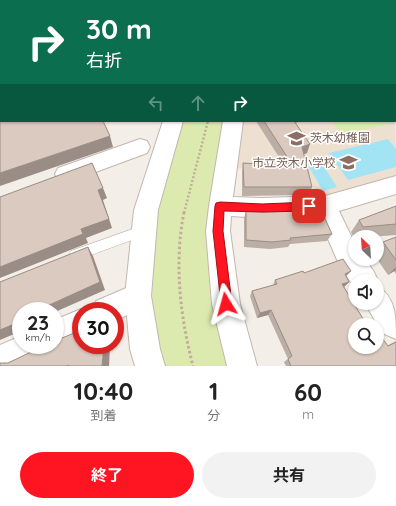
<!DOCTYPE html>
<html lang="ja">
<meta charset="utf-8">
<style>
body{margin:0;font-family:Quicksand,"Noto Sans JP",sans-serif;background:#f2f2f2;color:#222;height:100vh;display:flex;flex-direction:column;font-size:15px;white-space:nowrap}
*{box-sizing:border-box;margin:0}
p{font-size:13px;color:#767676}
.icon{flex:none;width:22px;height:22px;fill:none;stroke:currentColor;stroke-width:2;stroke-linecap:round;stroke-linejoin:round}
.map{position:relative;height:366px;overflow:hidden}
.panel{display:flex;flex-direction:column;background:#fff;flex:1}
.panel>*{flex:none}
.guide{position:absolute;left:0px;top:0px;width:396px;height:122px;box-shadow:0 1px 3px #0004;background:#0b6e4f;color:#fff;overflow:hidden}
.needle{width:26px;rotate:335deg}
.tools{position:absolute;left:348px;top:230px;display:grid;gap:8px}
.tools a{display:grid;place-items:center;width:36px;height:36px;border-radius:50%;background:#fff;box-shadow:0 1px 3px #0004;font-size:20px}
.speed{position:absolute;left:12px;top:302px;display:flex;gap:8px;font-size:20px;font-weight:700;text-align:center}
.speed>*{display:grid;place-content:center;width:52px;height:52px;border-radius:50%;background:#fff;box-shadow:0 1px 3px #0004;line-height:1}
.speed small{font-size:10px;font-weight:400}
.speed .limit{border:6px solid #d22;background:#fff;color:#111}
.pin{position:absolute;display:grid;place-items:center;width:34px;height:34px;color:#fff;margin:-17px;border-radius:8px;box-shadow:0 2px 6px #0006}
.me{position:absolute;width:44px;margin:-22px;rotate:352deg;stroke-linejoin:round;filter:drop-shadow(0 0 3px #0008)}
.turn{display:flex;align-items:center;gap:14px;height:84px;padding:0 20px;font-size:18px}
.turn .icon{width:52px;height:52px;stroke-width:2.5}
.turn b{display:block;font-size:28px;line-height:34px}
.lanes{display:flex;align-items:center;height:38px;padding:0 20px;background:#0003;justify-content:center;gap:20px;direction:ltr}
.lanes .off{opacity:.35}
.eta{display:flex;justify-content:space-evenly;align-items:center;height:68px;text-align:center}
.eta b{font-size:24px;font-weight:700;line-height:28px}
.primary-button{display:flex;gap:8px;margin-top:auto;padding:8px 20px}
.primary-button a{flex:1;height:46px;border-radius:24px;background:#ff1422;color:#fff;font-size:16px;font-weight:700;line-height:46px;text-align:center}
.primary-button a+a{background:#f2f2f2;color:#222}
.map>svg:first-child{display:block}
.education{fill:#eee0d1}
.green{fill:#dceaaf}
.water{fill:#a2e3f4}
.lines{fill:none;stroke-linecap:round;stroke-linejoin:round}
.service-casing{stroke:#c3b6ad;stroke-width:1}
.minor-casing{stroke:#c3b6ad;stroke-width:2}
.tertiary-casing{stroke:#c3b6ad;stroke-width:2}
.path-far1{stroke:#c3ac9a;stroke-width:2.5;stroke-dasharray:2 2;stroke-linecap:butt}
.path{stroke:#c3ac9a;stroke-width:3;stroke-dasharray:2.5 2.5;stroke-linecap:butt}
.service{fill:#fff;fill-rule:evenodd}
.minor{fill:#fff;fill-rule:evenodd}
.tertiary{fill:#fff;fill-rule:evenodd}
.wall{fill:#bbaea4}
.shaded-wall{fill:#998d86}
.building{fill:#dacabf;stroke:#998d86}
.route{fill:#ff1422;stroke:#a60d16}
.labels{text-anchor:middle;stroke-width:3;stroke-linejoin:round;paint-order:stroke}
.education-label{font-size:12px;fill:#785e54;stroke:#fff;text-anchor:start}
</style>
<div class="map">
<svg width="396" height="366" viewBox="0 0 396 366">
<rect width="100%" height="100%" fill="#f4eee8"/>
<!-- education -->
<polygon class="education" points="395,98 396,177 319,197 303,166 230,169 239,121 395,121"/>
<!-- green -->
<g class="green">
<polygon points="395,102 396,122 342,135 331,121 395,121"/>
<polygon points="182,121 226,121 211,209 235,366 166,366 155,340 152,299 156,215"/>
</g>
<!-- water -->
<g class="water">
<polygon points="388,139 396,149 396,167 348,180 329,153"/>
<polygon points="319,159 337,187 323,191 306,162"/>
</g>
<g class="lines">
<defs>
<g id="service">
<rect x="64" y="0" width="8" height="1"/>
<polygon points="144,225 148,226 150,230 148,234 75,261 71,259 69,255 71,251"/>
</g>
<g id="minor">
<rect x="224" y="0" width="14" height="1"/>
<rect x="395" y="81" width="1" height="13"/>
<rect x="0" y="96" width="1" height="12"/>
<polygon points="223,121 243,121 233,197 262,198 325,196 396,176 396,194 339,211 355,244 355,259 365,259 374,272 378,281 377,284 377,281 355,281 355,289 338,262 318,216 262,218 231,216 230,231 240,304 257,366 227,366 212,304 206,231 209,206"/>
<polygon points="140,139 147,141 150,147 147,153 66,183 58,180 55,174 58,168"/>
<polygon points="138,283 147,287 151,296 147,305 115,321 115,311 92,311 96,301"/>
<path d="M377,286C396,297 396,317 396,339L382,333L365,303H377Z"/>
<polygon points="81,309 86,311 81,311 81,338 55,349 47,346 43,355 20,366 0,366 0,345 21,336 21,345 55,345 55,320"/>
</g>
<g id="tertiary">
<rect x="181" y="0" width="14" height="1"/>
<polygon points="163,121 183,121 158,210 151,296 160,349 165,366 135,366 130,349 125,296 134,210"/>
</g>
</defs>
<!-- service casing -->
<use href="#service" class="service-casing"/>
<!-- minor casing -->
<use href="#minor" class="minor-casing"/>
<!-- tertiary casing -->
<use href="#tertiary" class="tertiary-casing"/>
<!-- path-far1 -->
<polyline class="path-far1" points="184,213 208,121"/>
<!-- path -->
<path class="path" d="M184,212C174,263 180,316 193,366"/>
<!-- service -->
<use href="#service" class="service"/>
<!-- minor -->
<use href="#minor" class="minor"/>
<!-- tertiary -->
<use href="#tertiary" class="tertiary"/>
</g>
<!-- wall -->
<g class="wall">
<polygon points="256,121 301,121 295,123 307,153 304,154 312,187 308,195 242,196 242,172 243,163 284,165"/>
<polygon points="396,206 396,235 370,237 355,237 355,238 354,238 351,232 359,220"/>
<polygon points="246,211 332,234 327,241 290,244 288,247 270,249 244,247 244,218"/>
<polygon points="396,237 396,274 394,271 388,275 377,259 377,248 383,242"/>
<polygon points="351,271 346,276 349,282 344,287 365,322 387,346 396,341 396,366 286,366 284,362 288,359 268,315 257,318 250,296 252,291 273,285 275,280 304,273"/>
</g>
<!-- shaded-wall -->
<g class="shaded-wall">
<polygon points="165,0 172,0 172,1 158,1"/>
<rect x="395" y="32" width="1" height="9"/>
<rect x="0" y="71" width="1" height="13"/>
<polygon points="288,121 301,121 287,125"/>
<polygon points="110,136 113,147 0,186 0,173"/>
<polygon points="310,144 307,153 299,156 302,147"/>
<polygon points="103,188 107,198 103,200 112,228 86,238 88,243 0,278 0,267 81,229 98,190"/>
<polygon points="88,247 93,256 105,290 55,312 55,311 36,311"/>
<polygon points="396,267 396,270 388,275"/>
<polygon points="351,271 345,277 345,274"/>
<polygon points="349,282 344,287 342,284"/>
<polygon points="271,310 268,315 257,318 260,313"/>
<polygon points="21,318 21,331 0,340 0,330"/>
<polygon points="104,345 110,345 109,366 102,366"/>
</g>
<!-- building -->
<g class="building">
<polygon points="0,0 36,0 37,1 1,1 1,71 0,71"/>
<polygon points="81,0 165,0 158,1 81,1"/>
<polygon points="247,0 396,0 396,32 395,32 395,1 248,1"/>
<polygon points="0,113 1,113 1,121 103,121 110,136 0,173"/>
<polygon points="264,121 294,121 310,144 302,147 312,187 244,187 243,163 293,166"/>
<polygon points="92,163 103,188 98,190 109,219 81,229 83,234 0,267 0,197"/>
<polygon points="396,206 396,224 363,227 359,220"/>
<polygon points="321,210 332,234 290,238 291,240 272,242 246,240 246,211 264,212"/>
<polygon points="396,237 396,260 383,242"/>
<polygon points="88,247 100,282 36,311 21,311 21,318 19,319 19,322 0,330 0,282"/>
<polygon points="343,259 351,271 345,274 349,282 342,284 365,322 369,319 373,325 355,325 355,347 377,347 377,331 388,346 396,342 396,366 291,366 288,359 292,356 271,310 260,313 252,291 277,284 275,280 303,271 304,273"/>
<polygon points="75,325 81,325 81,345 104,345 102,366 69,366 68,365 66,366 0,366 0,363 8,363 33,351 36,345 55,345 55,341 74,333"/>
</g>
<!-- route -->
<polygon class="route" points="220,202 262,204 309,202 312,204 314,206 312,209 309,211 262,212 224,211 223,231 232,304 230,308 226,309 222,308 221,304 213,231 215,206 216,203"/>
<!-- icons -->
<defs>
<symbol id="school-bare" viewBox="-9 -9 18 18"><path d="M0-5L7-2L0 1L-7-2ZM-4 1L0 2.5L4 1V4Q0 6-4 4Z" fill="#8d6e63" stroke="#fff" stroke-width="2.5" paint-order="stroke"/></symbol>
</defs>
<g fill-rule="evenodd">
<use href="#school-bare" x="284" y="126" width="25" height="25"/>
<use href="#school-bare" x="336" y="150" width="25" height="25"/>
</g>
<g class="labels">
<!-- education labels -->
<g class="education-label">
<text x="310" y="142">茨木幼稚園</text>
<text x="336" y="167" text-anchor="end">市立茨木小学校</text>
</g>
</g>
</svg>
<div class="tools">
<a><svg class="needle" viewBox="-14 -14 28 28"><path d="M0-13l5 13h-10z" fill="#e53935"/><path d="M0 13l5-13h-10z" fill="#767676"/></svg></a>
<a><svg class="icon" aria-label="sound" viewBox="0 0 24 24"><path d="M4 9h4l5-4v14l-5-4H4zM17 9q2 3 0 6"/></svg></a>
<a><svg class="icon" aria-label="search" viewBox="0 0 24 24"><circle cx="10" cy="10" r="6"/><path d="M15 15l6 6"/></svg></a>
</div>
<div class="speed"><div>23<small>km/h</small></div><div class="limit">30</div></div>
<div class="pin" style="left:309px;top:206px;background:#d93025"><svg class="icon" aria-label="arrive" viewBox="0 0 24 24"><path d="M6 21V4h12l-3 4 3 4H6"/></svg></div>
<svg class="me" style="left:226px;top:304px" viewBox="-20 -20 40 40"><path d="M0-17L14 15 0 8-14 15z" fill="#ff1422" stroke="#fff" stroke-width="4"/></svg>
<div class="guide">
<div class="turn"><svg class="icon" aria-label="right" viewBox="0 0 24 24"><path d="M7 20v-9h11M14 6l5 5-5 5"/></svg><div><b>30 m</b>右折</div></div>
<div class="lanes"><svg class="icon off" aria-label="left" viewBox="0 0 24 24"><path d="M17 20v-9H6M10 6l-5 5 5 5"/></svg><svg class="icon off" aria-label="ahead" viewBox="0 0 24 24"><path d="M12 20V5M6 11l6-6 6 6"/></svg><svg class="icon" aria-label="right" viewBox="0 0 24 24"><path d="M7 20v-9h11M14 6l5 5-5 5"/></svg></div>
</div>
</div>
<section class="panel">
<div class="eta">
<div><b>10:40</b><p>到着</p></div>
<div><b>1</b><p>分</p></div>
<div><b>60</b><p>m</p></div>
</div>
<div class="primary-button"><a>終了</a><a>共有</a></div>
</section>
